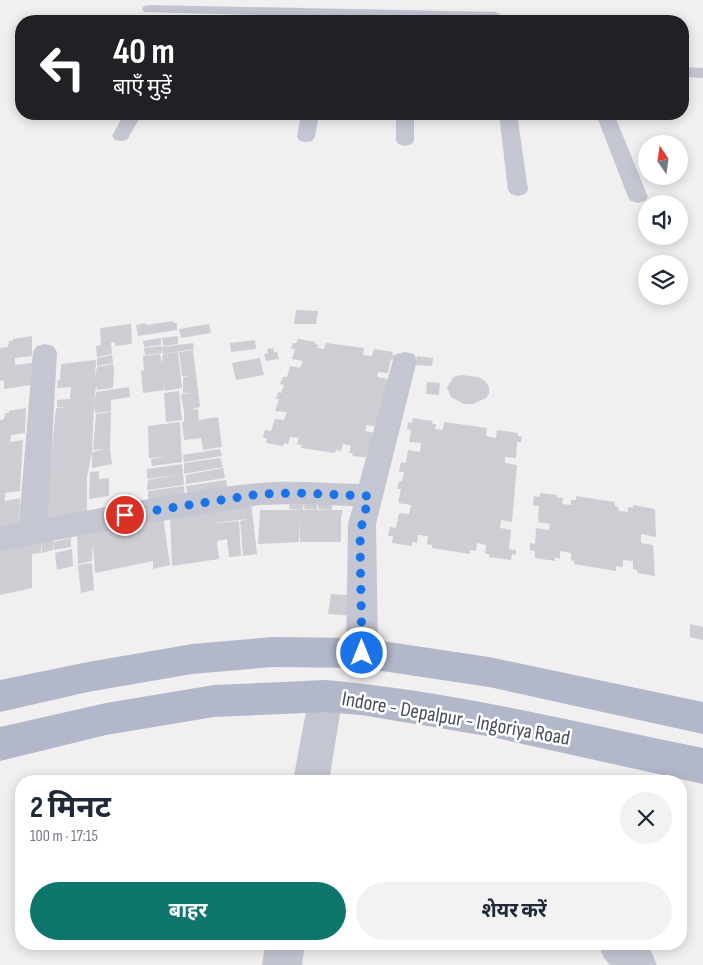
<!DOCTYPE html>
<html lang="hi">
<meta charset="utf-8">
<style>
body{margin:0;font-family:"Sofia Sans Condensed","Noto Sans Devanagari",sans-serif;background:#f2f2f3;color:#1f2937;height:100vh;display:flex;flex-direction:column;font-size:19px;white-space:nowrap}
*{box-sizing:border-box;margin:0}
p{font-size:16px;color:#747a83}
.icon{flex:none;width:28px;height:28px;fill:none;stroke:currentColor;stroke-width:2;stroke-linecap:round;stroke-linejoin:round}
.map{position:relative;flex:1;overflow:hidden}
.sheet{position:absolute;left:15px;top:775px;width:672px;height:175px;display:flex;flex-direction:column;background:#fff;border-radius:20px;box-shadow:0 2px 12px #0003}
.sheet>*{flex:none}
.guide{position:absolute;left:15px;top:15px;width:674px;height:105px;border-radius:20px;box-shadow:0 2px 12px #0003;background:#202124;color:#fff;overflow:hidden}
.needle{width:32px;rotate:347deg}
.buttons{position:absolute;left:638px;top:135px;display:grid;gap:10px}
.buttons a{display:grid;place-items:center;width:50px;height:50px;border-radius:50%;background:#fff;box-shadow:0 2px 12px #0003;font-size:25px}
.pin{position:absolute;display:grid;place-items:center;width:42px;height:42px;color:#fff;margin:-21px;border:2px solid #fff;border-radius:50%;box-shadow:0 1px 5px #0007}
.me{position:absolute;width:55px;margin:-28px;rotate:0deg;stroke-linejoin:round;filter:drop-shadow(0 0 4px #0008)}
.turn{display:flex;align-items:center;gap:18px;height:105px;padding:0 15px;font-size:22px}
.turn .icon{width:65px;height:65px;stroke-width:2.5}
.turn b{display:block;font-size:35px;line-height:42px}
.round{display:grid;place-items:center;flex:none;width:52px;height:52px;border-radius:26px;background:#f2f2f3}
.headline{display:flex;align-items:center;justify-content:space-between;height:85px;padding:0 15px}
h1{font-size:30px;font-weight:700;line-height:38px}
.primary-button{display:flex;gap:10px;margin-top:auto;padding:10px 15px}
.primary-button a{flex:1;height:58px;border-radius:30px;background:#0f766e;color:#fff;font-size:20px;font-weight:700;line-height:58px;text-align:center}
.primary-button a+a{background:#f2f2f3;color:#1f2937}
.map>svg:first-child{display:block}
.building{fill:#cdcdd3}
.lines{fill:none;stroke-linecap:round;stroke-linejoin:round}
.street{fill:#c4c7d2;fill-rule:evenodd}
.primary{fill:#b2b7ca;fill-rule:evenodd}
.route{stroke:#1a73e8;stroke-width:9;stroke-dasharray:0 16.2}
.labels{text-anchor:middle;stroke-width:5;stroke-linejoin:round;paint-order:stroke}
.near-street-label{font-size:21px;fill:#494d5a;stroke:#fff}
</style>
<div class="map">
<svg width="703" height="965" viewBox="0 0 703 965">
<rect width="100%" height="100%" fill="#f1efef"/>
<!-- building -->
<g class="building">
<polygon points="296,310 318,311 316,324 294,324"/>
<polygon points="173,321 174,323 177,323 177,330 138,336 136,325 146,323 146,325"/>
<polygon points="131,324 132,344 115,346 115,342 111,343 112,354 97,357 96,346 101,345 100,328"/>
<polygon points="209,324 211,333 181,338 179,329"/>
<polygon points="32,336 32,356 15,358 15,365 32,363 31,385 4,389 4,380 0,381 0,348 8,347 9,341 13,341 13,339"/>
<polygon points="178,336 178,344 163,346 162,338"/>
<polygon points="161,338 161,345 144,347 143,341"/>
<polygon points="298,339 316,342 315,344 319,345 317,348 324,349 326,343 364,348 363,355 372,356 374,349 393,352 392,355 396,355 395,360 391,359 388,373 378,372 377,377 388,379 377,427 367,425 365,431 375,433 372,458 352,456 353,453 349,453 351,446 343,444 341,451 336,450 335,453 301,448 302,445 297,444 299,438 290,437 288,444 284,443 283,446 266,443 267,438 263,438 265,430 271,431 275,419 284,420 287,412 275,411 279,399 276,399 278,392 281,393 284,385 280,384 283,377 287,377 290,366 300,368 303,361 292,359 295,349 291,349 293,343 296,343"/>
<polygon points="255,340 256,349 231,352 230,343"/>
<polygon points="193,343 194,349 163,354 162,347"/>
<polygon points="162,346 162,353 145,355 144,348"/>
<polygon points="273,348 274,352 277,352 279,359 266,361 264,354 268,353 267,349"/>
<polygon points="193,350 200,407 189,410 198,409 200,435 199,420 218,417 222,447 203,450 201,438 184,440 182,422 184,422 184,411 181,394 194,393 183,393 183,377 189,376 182,376 179,352"/>
<polygon points="178,352 182,388 165,391 164,384 164,390 143,393 141,371 144,370 143,356 160,354 162,363 163,354"/>
<polygon points="112,355 113,363 97,366 97,358"/>
<polygon points="417,356 433,358 432,366 416,365"/>
<polygon points="260,358 264,375 236,380 232,363"/>
<polygon points="96,360 95,376 97,367 113,364 114,372 113,388 97,390 96,385 94,402 96,392 129,387 130,397 111,400 111,411 95,413 94,404 92,452 87,477 87,519 44,526 56,408 67,407 57,407 57,400 70,399 71,387 57,388 58,380 60,380 61,364"/>
<polygon points="461,375 478,377 485,381 489,387 489,393 486,398 473,404 464,404 451,397 447,387 454,377"/>
<polygon points="427,382 440,383 439,395 426,394"/>
<polygon points="179,391 182,420 166,422 164,393"/>
<polygon points="26,408 25,433 11,435 10,442 23,440 20,491 5,493 5,501 20,498 19,527 0,530 0,420 4,419 5,413 9,413 9,411"/>
<polygon points="111,412 110,448 112,464 92,468 92,452 105,449 93,450 96,414"/>
<polygon points="413,418 433,421 432,424 436,424 435,429 443,430 444,422 487,428 486,436 496,438 497,430 518,433 518,436 522,437 521,442 517,442 516,458 505,457 505,463 517,465 512,522 501,520 500,528 511,530 509,549 516,550 516,555 512,554 511,560 489,557 489,554 485,554 486,545 477,543 476,551 470,550 470,554 432,548 432,545 427,544 428,536 418,535 417,543 412,542 412,546 392,543 393,536 388,536 390,527 396,528 399,513 409,514 411,505 398,503 401,489 397,489 399,481 402,481 404,472 399,472 401,462 406,463 408,450 420,452 421,443 409,442 411,430 407,429 408,422 412,423"/>
<polygon points="180,422 182,462 152,466 151,459 166,457 149,458 148,426"/>
<polygon points="220,449 222,456 184,462 183,455"/>
<polygon points="220,458 223,467 184,474 184,463"/>
<polygon points="182,464 184,485 147,490 148,480 175,475 147,479 147,469"/>
<polygon points="223,468 225,478 186,484 186,475"/>
<polygon points="99,471 99,479 109,478 109,496 89,499 90,472"/>
<polygon points="226,480 228,490 188,498 186,486"/>
<polygon points="184,486 185,497 148,502 148,491"/>
<polygon points="540,493 557,495 557,497 563,498 562,504 571,505 571,500 576,500 576,496 614,502 615,506 618,507 619,511 628,512 628,507 633,508 633,505 655,509 656,537 641,534 641,543 653,545 655,576 637,573 637,570 633,569 633,561 623,560 623,567 616,566 616,571 574,564 574,561 571,560 571,553 560,551 560,559 555,557 555,561 535,558 535,551 530,550 530,543 535,544 536,528 549,530 550,524 538,522 539,506 533,505 534,496 540,497"/>
<polygon points="290,500 304,500 303,510 289,509"/>
<polygon points="305,500 317,500 317,510 304,509"/>
<polygon points="318,500 332,501 332,510 318,509"/>
<polygon points="251,502 257,554 243,556 240,521 247,519 206,524 239,521 241,556 229,557 227,539 217,541 219,559 172,566 170,514"/>
<polygon points="260,510 343,510 341,517 341,542 314,542 315,518 314,542 300,542 300,518 299,542 258,544"/>
<polygon points="163,514 165,530 119,538 165,530 170,565 153,569 153,561 95,573 93,543 92,561 78,564 77,530"/>
<polygon points="53,534 53,550 42,553 41,541 41,553 32,554 32,549 32,588 0,595 0,546"/>
<polygon points="71,538 71,547 54,550 53,542"/>
<polygon points="72,549 73,566 57,570 55,553"/>
<polygon points="92,563 94,590 81,593 78,565"/>
<polygon points="331,594 357,596 354,616 328,614"/>
<polygon points="690,624 703,627 703,640 690,637"/>
</g>
<g class="lines">
<!-- street -->
<g class="street">
<polygon points="149,5 495,12 500,14 503,17 496,21 482,21 144,12 142,9 144,6"/>
<polygon points="682,67 703,68 703,78 682,77"/>
<polygon points="124,114 142,114 127,140 121,141 115,140 112,136"/>
<polygon points="301,114 319,114 315,137 312,141 306,142 300,141 297,137"/>
<polygon points="396,114 414,114 414,140 412,144 405,146 398,144 396,140"/>
<polygon points="499,114 517,114 528,190 525,194 518,196 511,194 508,190"/>
<polygon points="596,114 614,114 648,197 645,201 638,203 631,201 628,197"/>
<path d="M45,344L53,346L57,352L48,518C118,505 189,490 259,483C292,480 326,483 359,484L393,360L396,354L405,352L414,354L417,360L376,524L378,653L373,663L362,668L351,663L346,653L348,524L353,506L298,504L260,505L125,527L0,551V527L19,523L33,352L37,346Z"/>
<polygon points="326,680 338,685 343,696 329,781 293,781 309,696 314,685"/>
<polygon points="265,944 305,944 302,965 262,965"/>
<polygon points="598,944 645,944 651,951 657,965 610,965 604,958"/>
</g>
<!-- primary -->
<g class="primary">
<polygon points="272,637 362,638 489,657 703,702 703,734 489,687 362,668 272,667 192,674 88,692 0,712 0,680 88,662 192,644"/>
<path d="M326,680C453,691 578,723 703,748V784L487,736L361,715L326,712L214,717L106,735L0,761V727L106,703L214,685Z"/>
</g>
</g>
<g class="lines">
<!-- route -->
<polyline class="route" points="125,515 260,494 298,493 369,496 362,524 360,543 362,653"/>
</g>
<g class="labels">
<!-- near-street labels -->
<g class="near-street-label">
<text transform="translate(456 718) rotate(10)" y="7">Indore - Depalpur - Ingoriya Road</text>
</g>
</g>
</svg>
<div class="buttons">
<a><svg class="needle" viewBox="-14 -14 28 28"><path d="M0-13l5 13h-10z" fill="#e53935"/><path d="M0 13l5-13h-10z" fill="#747a83"/></svg></a>
<a><svg class="icon" aria-label="sound" viewBox="0 0 24 24"><path d="M4 9h4l5-4v14l-5-4H4zM17 9q2 3 0 6"/></svg></a>
<a><svg class="icon" aria-label="layers" viewBox="0 0 24 24"><path d="M12 4l9 5-9 5-9-5zM3 14l9 5 9-5"/></svg></a>
</div>
<div class="pin" style="left:125px;top:515px;background:#d93025"><svg class="icon" aria-label="arrive" viewBox="0 0 24 24"><path d="M6 21V4h12l-3 4 3 4H6"/></svg></div>
<svg class="me" style="left:362px;top:653px" viewBox="-20 -20 40 40"><circle r="17" fill="#1a73e8" stroke="#fff" stroke-width="3"/><path d="M0-11L8 9 0 5-8 9z" fill="#fff"/></svg>
<div class="guide">
<div class="turn"><svg class="icon" aria-label="left" viewBox="0 0 24 24"><path d="M17 20v-9H6M10 6l-5 5 5 5"/></svg><div><b>40 m</b>बाएँ मुड़ें</div></div>
</div>
<section class="sheet">
<div class="headline"><div><h1>2 मिनट</h1><p>100 m · 17:15</p></div><a class="round"><svg class="icon" aria-label="close" viewBox="0 0 24 24"><path d="M6 6l12 12M18 6L6 18"/></svg></a></div>
<div class="primary-button"><a>बाहर</a><a>शेयर करें</a></div>
</section>
</div>
